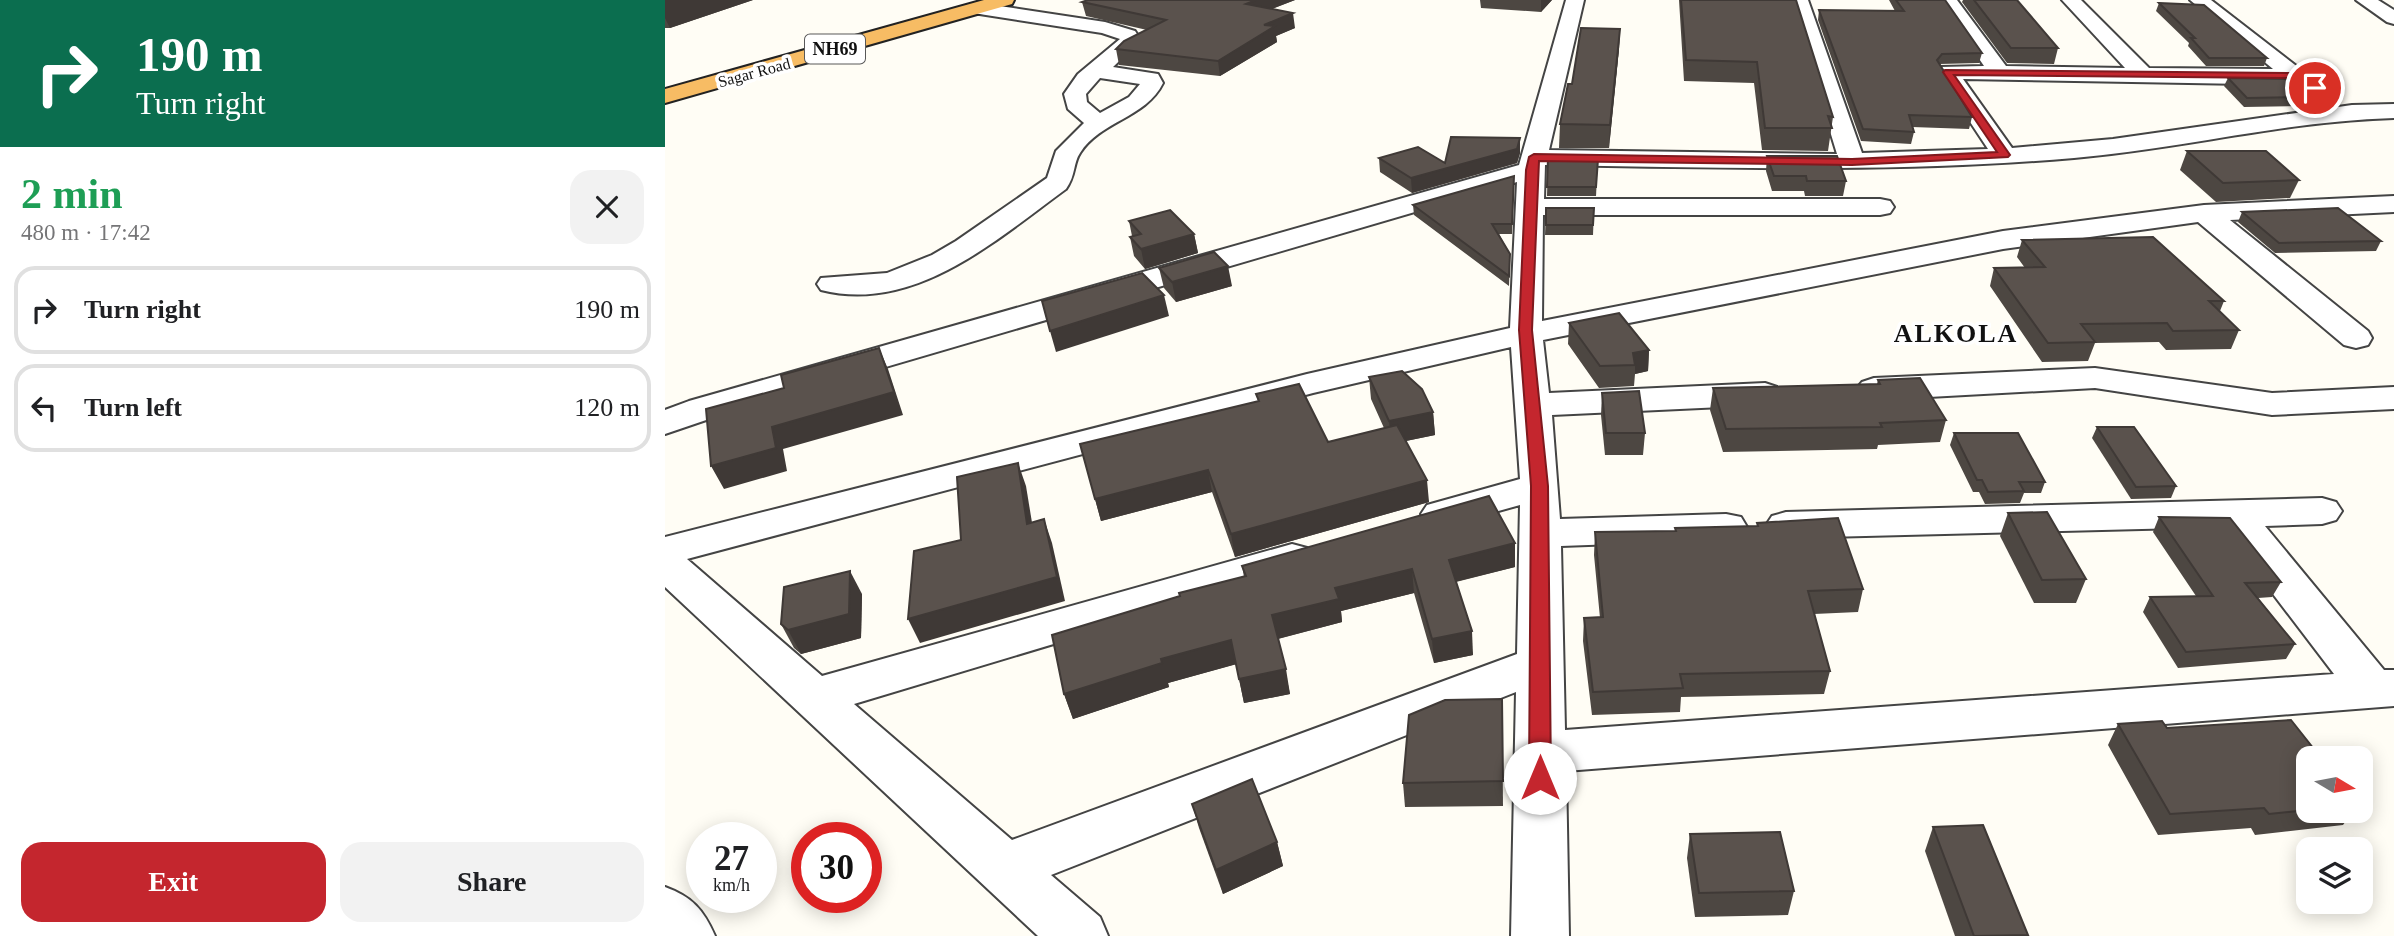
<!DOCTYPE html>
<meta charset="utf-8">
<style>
body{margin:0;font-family:"Times New Roman",serif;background:#f2f2f2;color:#202124;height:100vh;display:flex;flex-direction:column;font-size:26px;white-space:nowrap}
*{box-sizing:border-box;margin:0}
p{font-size:23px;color:#757577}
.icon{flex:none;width:38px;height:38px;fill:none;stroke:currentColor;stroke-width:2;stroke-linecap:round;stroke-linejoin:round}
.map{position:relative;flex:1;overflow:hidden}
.sheet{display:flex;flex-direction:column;background:#fff;width:665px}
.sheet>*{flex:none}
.banner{background:#0b6e4f;color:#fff;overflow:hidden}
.needle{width:46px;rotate:100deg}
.controls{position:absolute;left:1631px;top:746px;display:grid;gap:14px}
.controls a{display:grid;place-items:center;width:77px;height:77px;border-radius:14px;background:#fff;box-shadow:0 4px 18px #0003;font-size:35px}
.speed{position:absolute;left:21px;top:822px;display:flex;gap:14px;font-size:35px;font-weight:700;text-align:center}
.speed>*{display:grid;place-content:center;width:91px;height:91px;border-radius:50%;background:#fff;box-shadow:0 4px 18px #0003;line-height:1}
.speed small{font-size:18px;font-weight:400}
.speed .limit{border:10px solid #d22;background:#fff;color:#111}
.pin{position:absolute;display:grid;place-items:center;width:60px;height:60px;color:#fff;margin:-30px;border:4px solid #fff;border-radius:50%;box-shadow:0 2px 7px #0007}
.me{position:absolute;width:77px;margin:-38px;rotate:0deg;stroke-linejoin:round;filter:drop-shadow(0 0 5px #0008)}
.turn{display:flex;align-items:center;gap:24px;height:147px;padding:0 21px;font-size:32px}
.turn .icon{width:91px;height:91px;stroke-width:2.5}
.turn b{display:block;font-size:49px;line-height:60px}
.round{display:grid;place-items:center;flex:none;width:74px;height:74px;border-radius:21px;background:#f2f2f2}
.headline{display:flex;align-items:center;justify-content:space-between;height:119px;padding:0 21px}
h1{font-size:42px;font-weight:700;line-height:52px;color:#1e9e55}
.action{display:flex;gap:14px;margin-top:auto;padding:14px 21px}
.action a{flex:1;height:80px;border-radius:21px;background:#c4262e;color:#fff;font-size:28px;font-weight:700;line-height:80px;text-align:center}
.action a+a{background:#f2f2f2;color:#202124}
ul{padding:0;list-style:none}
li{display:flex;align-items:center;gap:21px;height:88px;margin:0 14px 10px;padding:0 7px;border:4px solid #e0e0e0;border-radius:21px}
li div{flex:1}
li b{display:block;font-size:26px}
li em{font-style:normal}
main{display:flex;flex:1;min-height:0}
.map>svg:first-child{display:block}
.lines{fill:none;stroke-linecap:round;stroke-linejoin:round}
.minor-casing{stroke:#444;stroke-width:4}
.trunk-casing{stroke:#222;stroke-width:4}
.minor{fill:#fff;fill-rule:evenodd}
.trunk{fill:#f7bc64;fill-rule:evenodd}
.wall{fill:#4d4742}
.shaded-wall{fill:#3f3936}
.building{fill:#5a524d;stroke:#3f3936;stroke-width:2}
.route{fill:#c4262e;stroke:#7f191e;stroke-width:2}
.labels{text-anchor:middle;stroke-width:7;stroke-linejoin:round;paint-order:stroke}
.far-street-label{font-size:16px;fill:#111;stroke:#fff}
.shield{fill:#fff;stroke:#585858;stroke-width:2}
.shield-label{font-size:18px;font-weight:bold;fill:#111}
.district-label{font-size:26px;font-weight:bold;letter-spacing:2px;fill:#111;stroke:#fff}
</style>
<main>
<section class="sheet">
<div class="banner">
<div class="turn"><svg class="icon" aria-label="right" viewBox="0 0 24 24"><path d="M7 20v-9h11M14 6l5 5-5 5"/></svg><div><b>190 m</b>Turn right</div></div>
</div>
<div class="headline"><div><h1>2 min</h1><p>480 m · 17:42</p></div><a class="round"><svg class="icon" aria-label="close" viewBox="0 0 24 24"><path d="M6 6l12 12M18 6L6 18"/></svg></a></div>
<ul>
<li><svg class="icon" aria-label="right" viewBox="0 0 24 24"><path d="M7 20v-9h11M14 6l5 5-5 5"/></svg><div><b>Turn right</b></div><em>190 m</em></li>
<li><svg class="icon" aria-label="left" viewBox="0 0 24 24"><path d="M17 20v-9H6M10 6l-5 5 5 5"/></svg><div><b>Turn left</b></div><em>120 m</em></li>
</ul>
<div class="action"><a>Exit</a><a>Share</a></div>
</section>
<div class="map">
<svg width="1729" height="936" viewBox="0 0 1729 936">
<rect width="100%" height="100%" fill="#fffdf5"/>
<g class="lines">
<defs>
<g id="minor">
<path d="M901,0H919L884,150L1172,154L1125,0H1143L1197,153L1323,149L1272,72L1275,67L1319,66L1274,0H1292L1341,66L1460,68L1397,0H1416L1484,68L1608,69L1525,0H1546L1647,78L1644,83L1636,85L1298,79L1347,148L1448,139L1687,105L1729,104V118C1621,121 1516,149 1409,158C1232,173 1057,168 880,165L879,199H1215L1225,201L1229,207L1225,213L1215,215H878L877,321L1338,231L1539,205L1729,196V212L1565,220L1703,331L1707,338L1703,345L1691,348L1679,345L1533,222L1338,249L878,340L884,393L1100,383L1112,387L1118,394L1112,401L1100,405L887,415L895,519L1061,514L1076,517L1082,527L1076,537L1061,540L896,546L900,730L1669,674L1557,527L1121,538L1107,534L1101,525L1107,516L1121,512L1657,498L1671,502L1677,511L1671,520L1657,524L1600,526L1719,670H1729V706L901,771L904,936H846L851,692L386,875L435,917L443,936H373L0,587V537L642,374L845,328L852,182L50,417L0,434V410L24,401L854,165ZM846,347L855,479L762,505L756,514L762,523L776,527L855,505L852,654L347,840L189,704L642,568L648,558L642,548L627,544L157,676L22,559L648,393Z"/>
<polygon points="1691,0 1713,0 1729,10 1729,24 1722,22"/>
<path d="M315,3L440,22L470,31L476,40L448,67L493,74L498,83C481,118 435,121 415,153C408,163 411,175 401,189C332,239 250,314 156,290L152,284L156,278L222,273L267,255L291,241L382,178L391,151L419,123L403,109L399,94L413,74L455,39L437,33L308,13L306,9L308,5ZM435,78L475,84L464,97L435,113L422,102L421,94Z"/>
<polygon points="1430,368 1607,393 1729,387 1729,409 1607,415 1430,388 1209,400 1197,396 1191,389 1197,382 1209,378"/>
<path d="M0,887C27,897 38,909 50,936H0Z"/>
</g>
<polygon id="trunk" points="319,0 349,0 347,4 0,103 0,89"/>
</defs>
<!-- minor casing -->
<use href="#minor" class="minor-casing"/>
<!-- trunk casing -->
<use href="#trunk" class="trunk-casing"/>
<!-- minor -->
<use href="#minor" class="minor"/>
<!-- trunk -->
<use href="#trunk" class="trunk"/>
</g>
<!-- wall -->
<g class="wall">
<polygon points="0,0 88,0 5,28 0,28"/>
<polygon points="423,0 630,0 607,9 630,28 611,36 612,42 555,76 454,65 451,49 482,30 421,16 417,2"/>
<polygon points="815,0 887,0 876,12 816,8"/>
<polygon points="1014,0 1131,0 1168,117 1163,151 1097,150 1089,83 1019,81"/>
<polygon points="1224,0 1280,0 1317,53 1314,63 1275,64 1307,117 1304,129 1247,127 1249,132 1246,144 1196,141 1153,20 1154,10 1230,11"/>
<polygon points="1298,0 1352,0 1393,48 1389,64 1342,63 1297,2"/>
<polygon points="1494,3 1602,58 1599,66 1541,66 1523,46 1524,43 1491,11"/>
<polygon points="955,29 954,49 944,148 894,148 895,124 907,84"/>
<polygon points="1563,78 1646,97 1643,106 1579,107 1559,86"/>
<polygon points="855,138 855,153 852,163 747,193 715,172 714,158 780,163"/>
<polygon points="1522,151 1634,180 1625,198 1551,202 1515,170"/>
<polygon points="1102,156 1181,181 1178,196 1140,196 1139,191 1107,191 1101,171"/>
<polygon points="883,158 933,159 931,196 882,196"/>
<polygon points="849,186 847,234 834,234 845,254 844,286 749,215 748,205"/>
<polygon points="881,208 929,208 928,235 880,235"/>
<polygon points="1577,212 1716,241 1711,251 1610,253 1573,222"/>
<polygon points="464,221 529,234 533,253 480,269 469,256 465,237 467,236"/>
<polygon points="1357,240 1559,301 1555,311 1574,330 1566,349 1501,350 1494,342 1430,343 1423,361 1377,362 1325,286 1329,268 1360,268 1352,257"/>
<polygon points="494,268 567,286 511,302 499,288"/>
<polygon points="904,323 984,350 983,371 970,374 969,386 934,388 903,344"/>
<polygon points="704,377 768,412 770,435 741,441 764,502 570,557 547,492 436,521 430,499 593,401 591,394 663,442 719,428 706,399"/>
<polygon points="1213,380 1281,420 1275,442 1213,445 1212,449 1058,452 1045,410 1048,388 1212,384"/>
<polygon points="937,393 980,433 978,455 940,455 936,415"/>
<polygon points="1432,427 1511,486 1506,498 1466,499 1427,438"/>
<polygon points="1289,433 1380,482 1376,493 1359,493 1355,503 1320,504 1314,492 1308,492 1285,445"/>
<polygon points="1343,513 1421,579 1411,603 1369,603 1335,536"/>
<polygon points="1494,517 1616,582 1607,597 1593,598 1630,644 1621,659 1513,668 1478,612 1485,597 1531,596 1488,532"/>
<polygon points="1092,523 1198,589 1193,612 1149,614 1165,671 1159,694 1016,697 1015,712 927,715 918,641 919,618 935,618 929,555 930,532 1010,531 1010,528 1092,526"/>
<polygon points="577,566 850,567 791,582 808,655 769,663 749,593 676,611 677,622 613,639 625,694 579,703 571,664 503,683 504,687 408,719 399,694 579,577"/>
<polygon points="197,594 196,638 136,654 129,648 116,624"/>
<polygon points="837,699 838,806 740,807 738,783"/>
<polygon points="1453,724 1502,728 1643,758 1643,810 1689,810 1678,825 1590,835 1586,828 1493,835 1443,745"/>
<polygon points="527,804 612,842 618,866 558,894 534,828"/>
<polygon points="1268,827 1363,935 1363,936 1290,936 1260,851"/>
<polygon points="1025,834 1129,891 1123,915 1030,917 1022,858"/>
</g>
<!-- shaded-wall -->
<g class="shaded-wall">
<polygon points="0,0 88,0 5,28 0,18"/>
<polygon points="591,0 630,0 583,18 581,4"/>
<polygon points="876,0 887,0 876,12"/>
<polygon points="628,13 630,28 611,36 612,42 555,76 553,61 599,25"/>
<polygon points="955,29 954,49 944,148 945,125"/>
<polygon points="855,138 855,153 852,163 747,193 746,178"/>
<polygon points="529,234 533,253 480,269 476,249"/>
<polygon points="563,266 567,286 511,302 507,282"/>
<polygon points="499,295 504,316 391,352 385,331"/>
<polygon points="214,348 223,369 238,415 118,449 122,471 59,489 46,466 107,427"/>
<polygon points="984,350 983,371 970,374 970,365 968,353"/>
<polygon points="768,412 770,435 726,444 724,421"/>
<polygon points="353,463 361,486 371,547 362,524"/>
<polygon points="543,470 547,492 436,521 430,499"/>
<polygon points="762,480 764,502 570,557 566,534"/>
<polygon points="379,519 387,543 400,601 255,643 243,619"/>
<polygon points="850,543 850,567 785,583 784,560"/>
<polygon points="747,569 749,593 676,611 677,622 612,639 607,615 670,588"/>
<polygon points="185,571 197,594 196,638 136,654 123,630"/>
<polygon points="807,631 808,655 769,663 767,639"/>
<polygon points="566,640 572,664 503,683 504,687 408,719 399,694 496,659"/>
<polygon points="621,669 625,694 579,703 574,679"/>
<polygon points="612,842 618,866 558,894 551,870"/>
</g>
<!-- building -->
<g class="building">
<polygon points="423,0 591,0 581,4 628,13 599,25 610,26 553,61 451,49 459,41 501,20 417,2"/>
<polygon points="1016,0 1131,0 1168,117 1163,116 1167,128 1100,128 1092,62 1021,60"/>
<polygon points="1231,0 1280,0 1317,53 1277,54 1272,60 1307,117 1244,115 1249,132 1198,129 1154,10 1239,11"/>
<polygon points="1309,0 1352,0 1393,48 1346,48"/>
<polygon points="1494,3 1539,5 1602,58 1544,58 1526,38 1530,38"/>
<polygon points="916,28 955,29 945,125 895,124 903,84 907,84"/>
<polygon points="1563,78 1626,79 1646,97 1582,98"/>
<polygon points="786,137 855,138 852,149 746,178 714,158 753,147 780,163"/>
<polygon points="1522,151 1601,151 1634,180 1558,183"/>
<polygon points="1102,156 1172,156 1181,181 1142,181 1141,176 1109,176"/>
<polygon points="883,158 933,159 931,187 882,187"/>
<polygon points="849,176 847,224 827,224 845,254 844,276 748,205"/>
<polygon points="881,208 929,208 928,225 881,225"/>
<polygon points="1673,208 1716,241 1614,243 1577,212"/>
<polygon points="505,210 529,234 476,249 465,237 476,234 464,221"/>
<polygon points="1488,237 1559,301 1544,301 1574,330 1508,331 1502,323 1416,324 1430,342 1383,343 1329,268 1380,267 1357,240"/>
<polygon points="549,252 563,266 507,282 494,268"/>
<polygon points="477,273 499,295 385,331 377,301"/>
<polygon points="954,313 984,350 968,353 970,365 935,366 904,323"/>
<polygon points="214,348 229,392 107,427 111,448 46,466 41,409 119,388 116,375"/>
<polygon points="737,371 757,389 768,412 724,421 704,377"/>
<polygon points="1255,378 1281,420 1215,423 1217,427 1061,429 1048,388 1215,384 1213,380"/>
<polygon points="634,384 663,442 732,425 762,480 566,534 543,470 430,499 415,444 594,401 591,394"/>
<polygon points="974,391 980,433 941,433 937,393"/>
<polygon points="1432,427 1469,427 1511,486 1471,487"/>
<polygon points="1289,433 1353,433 1380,482 1354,482 1359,491 1323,492 1317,480 1312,480"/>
<polygon points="353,463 362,524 379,519 392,577 243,619 249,551 296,540 292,477"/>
<polygon points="824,496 850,543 784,560 807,631 767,639 747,569 670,588 674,599 607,615 621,669 574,679 566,640 496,659 497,663 399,694 387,635 515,596 514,593 581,576 577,566"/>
<polygon points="1382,512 1421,579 1377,580 1343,513"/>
<polygon points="1494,517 1565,518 1616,582 1580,583 1630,644 1521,652 1485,597 1548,596"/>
<polygon points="1173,518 1198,589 1143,591 1165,671 1015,674 1018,688 928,692 919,618 938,617 930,532 1011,531 1010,528 1093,526 1092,523"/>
<polygon points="185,571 184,614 123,630 116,624 119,587"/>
<polygon points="837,699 838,781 738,783 744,715 780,700"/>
<polygon points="1626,720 1656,758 1643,758 1643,810 1604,814 1599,808 1505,814 1453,724 1497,721 1502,728"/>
<polygon points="587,779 612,842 551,870 527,804"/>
<polygon points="1318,825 1363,935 1309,936 1268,827"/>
<polygon points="1115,832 1129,891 1034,893 1025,834"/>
</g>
<!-- route -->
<polygon class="route" points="1280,70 1632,73 1655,88 1647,90 1630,78 1289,75 1345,155 1343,157 1187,165 874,161 867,330 883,486 886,778 883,784 875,787 868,784 864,778 866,486 854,330 861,170 864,157 869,154 1187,159 1332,152 1278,72"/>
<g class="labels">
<!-- far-street labels -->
<g class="far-street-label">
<text transform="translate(89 72) rotate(-15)" y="6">Sagar Road</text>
</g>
<!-- shield labels -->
<rect class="shield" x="140" y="34.5" width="60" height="29" rx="5"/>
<g class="shield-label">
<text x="170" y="55">NH69</text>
</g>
<!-- district labels -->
<g class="district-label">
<text x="1291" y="342">ALKOLA</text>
</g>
</g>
</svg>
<div class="controls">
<a><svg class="needle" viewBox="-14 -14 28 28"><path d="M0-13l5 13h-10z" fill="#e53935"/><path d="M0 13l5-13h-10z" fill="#757577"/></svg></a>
<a><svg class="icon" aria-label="layers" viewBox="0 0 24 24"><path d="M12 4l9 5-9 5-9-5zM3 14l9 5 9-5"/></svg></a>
</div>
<div class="speed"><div>27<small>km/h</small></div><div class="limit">30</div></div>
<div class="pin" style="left:1650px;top:88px;background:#d93025"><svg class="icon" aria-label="arrive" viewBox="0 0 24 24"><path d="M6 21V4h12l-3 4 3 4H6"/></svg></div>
<svg class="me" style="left:875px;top:778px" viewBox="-20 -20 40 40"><circle r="19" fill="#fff"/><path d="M0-13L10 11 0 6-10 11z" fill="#c4262e"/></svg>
</div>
</main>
